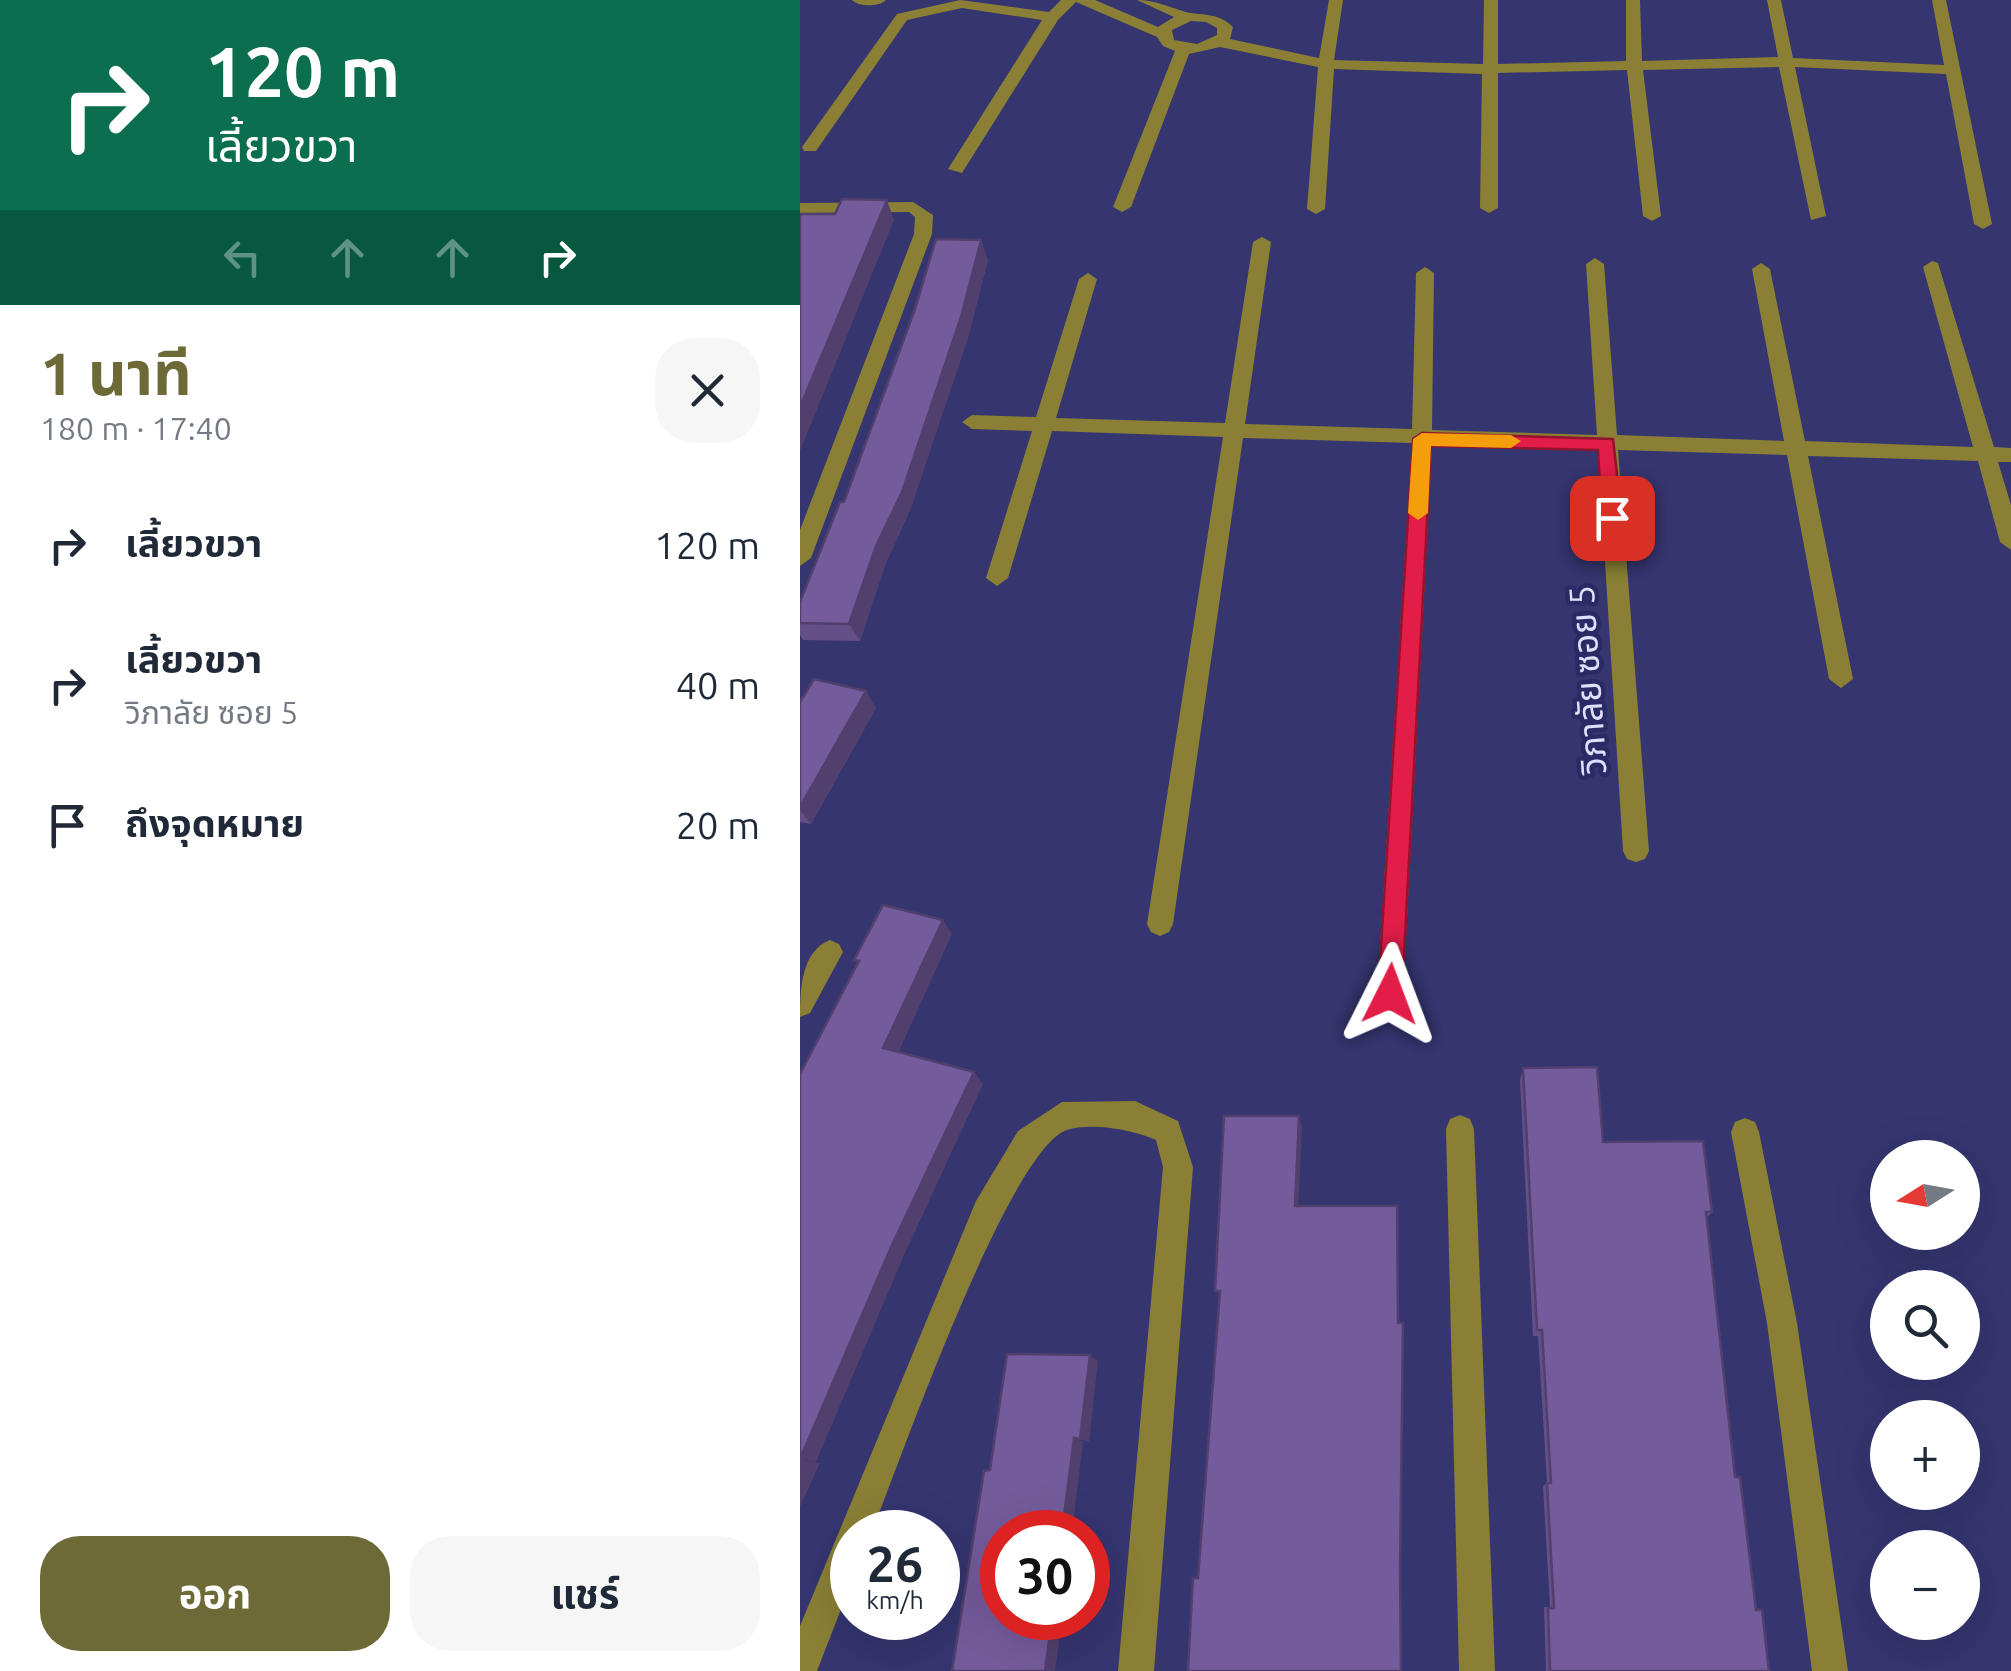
<!DOCTYPE html>
<html lang="th">
<meta charset="utf-8">
<style>
body{margin:0;font-family:Ubuntu,"Noto Sans Thai",sans-serif;background:#f6f6f7;color:#1f2937;height:100vh;display:flex;flex-direction:column;font-size:38px;white-space:nowrap}
*{box-sizing:border-box;margin:0}
p{font-size:32px;color:#747a83}
.icon{flex:none;width:55px;height:55px;fill:none;stroke:currentColor;stroke-width:2;stroke-linecap:round;stroke-linejoin:round}
.map{position:relative;flex:1;overflow:hidden}
.side{display:flex;flex-direction:column;background:#fff;width:800px}
.side>*{flex:none}
.guide{background:#0b6e4f;color:#fff;overflow:hidden}
.needle{width:65px;rotate:259deg}
.controls{position:absolute;left:1070px;top:1140px;display:grid;gap:20px}
.controls a{display:grid;place-items:center;width:110px;height:110px;border-radius:50%;background:#fff;box-shadow:0 10px 40px #0002;font-size:50px}
.speed{position:absolute;left:30px;top:1510px;display:flex;gap:20px;font-size:50px;font-weight:700;text-align:center}
.speed>*{display:grid;place-content:center;width:130px;height:130px;border-radius:50%;background:#fff;box-shadow:0 10px 40px #0002;line-height:1}
.speed small{font-size:25px;font-weight:400}
.speed .limit{border:15px solid #d22;background:#fff;color:#111}
.pin{position:absolute;display:grid;place-items:center;width:85px;height:85px;color:#fff;margin:-42px;border-radius:20px;box-shadow:0 5px 15px #0006}
.me{position:absolute;width:110px;margin:-55px;rotate:3deg;stroke-linejoin:round;filter:drop-shadow(0 0 8px #0008)}
.turn{display:flex;align-items:center;gap:35px;height:210px;padding:0 40px;font-size:45px}
.turn .icon{width:130px;height:130px;stroke-width:2.5}
.turn b{display:block;font-size:70px;line-height:85px}
.lanes{display:flex;align-items:center;height:95px;padding:0 40px;background:#0003;justify-content:center;gap:50px;direction:ltr}
.lanes .off{opacity:.35}
.round{display:grid;place-items:center;flex:none;width:105px;height:105px;border-radius:40px;background:#f6f6f7}
.overview{display:flex;align-items:center;justify-content:space-between;height:170px;padding:0 40px}
h1{font-size:60px;font-weight:700;line-height:75px;color:#6d6a37}
.button{display:flex;gap:20px;margin-top:auto;padding:20px 40px}
.button a{flex:1;height:115px;border-radius:40px;background:#6d6a37;color:#fff;font-size:40px;font-weight:700;line-height:115px;text-align:center}
.button a+a{background:#f6f6f7;color:#1f2937}
ul{padding:0;list-style:none}
li{display:flex;align-items:center;gap:30px;height:140px;padding:0 40px}
li div{flex:1}
li b{display:block;font-size:38px}
li em{font-style:normal}
main{display:flex;flex:1;min-height:0}
.map>svg:first-child{display:block}
.lines{fill:none;stroke-linecap:round;stroke-linejoin:round}
.minor{fill:#8a7f35;fill-rule:evenodd}
.wall{fill:#644f86}
.shaded-wall{fill:#51406d}
.building{fill:#745c9c;stroke:#51406d;stroke-width:2.5}
.route{fill:#e11d48;stroke:#92132f;stroke-width:2.5}
.slow{fill:#f59e0b}
.labels{text-anchor:middle;stroke-width:9;stroke-linejoin:round;paint-order:stroke}
.street-label{font-size:35px;fill:#dee1fe;stroke:#2b2a64}
</style>
<main>
<section class="side">
<div class="guide">
<div class="turn"><svg class="icon" aria-label="right" viewBox="0 0 24 24"><path d="M7 20v-9h11M14 6l5 5-5 5"/></svg><div><b>120 m</b>เลี้ยวขวา</div></div>
<div class="lanes"><svg class="icon off" aria-label="left" viewBox="0 0 24 24"><path d="M17 20v-9H6M10 6l-5 5 5 5"/></svg><svg class="icon off" aria-label="ahead" viewBox="0 0 24 24"><path d="M12 20V5M6 11l6-6 6 6"/></svg><svg class="icon off" aria-label="ahead" viewBox="0 0 24 24"><path d="M12 20V5M6 11l6-6 6 6"/></svg><svg class="icon" aria-label="right" viewBox="0 0 24 24"><path d="M7 20v-9h11M14 6l5 5-5 5"/></svg></div>
</div>
<div class="overview"><div><h1>1 นาที</h1><p>180 m · 17:40</p></div><a class="round"><svg class="icon" aria-label="close" viewBox="0 0 24 24"><path d="M6 6l12 12M18 6L6 18"/></svg></a></div>
<ul>
<li><svg class="icon" aria-label="right" viewBox="0 0 24 24"><path d="M7 20v-9h11M14 6l5 5-5 5"/></svg><div><b>เลี้ยวขวา</b></div><em>120 m</em></li>
<li><svg class="icon" aria-label="right" viewBox="0 0 24 24"><path d="M7 20v-9h11M14 6l5 5-5 5"/></svg><div><b>เลี้ยวขวา</b><p>วิภาลัย ซอย 5</p></div><em>40 m</em></li>
<li><svg class="icon" aria-label="arrive" viewBox="0 0 24 24"><path d="M6 21V4h12l-3 4 3 4H6"/></svg><div><b>ถึงจุดหมาย</b></div><em>20 m</em></li>
</ul>
<div class="button"><a>ออก</a><a>แชร์</a></div>
</section>
<div class="map">
<svg width="1211" height="1671" viewBox="0 0 1211 1671">
<rect width="100%" height="100%" fill="#353570"/>
<g class="lines">
<!-- minor -->
<g class="minor">
<path d="M52,0H86C79,7 59,7 52,0Z"/>
<path d="M160,0L249,12L261,0H295L358,27L374,17L337,0C356,0 368,7 386,12C404,16 418,12 433,27L430,39L519,58L529,0H543L534,60L683,64L684,0H698V64L826,61V0H840L842,61L978,57L967,0H981L993,58L1144,65L1132,0H1146L1192,224L1183,229L1174,224L1146,74L995,67L1026,216L1011,220L979,67L843,70L861,216L852,221L843,216L827,70L698,73V208L689,213L680,208L682,74L534,69L525,209L516,214L507,209L518,67L420,47L389,54L331,207L322,212L313,207L375,51L363,46L357,37L276,2L258,20L162,173L148,169L242,20L162,8L107,20L16,151H4L2,147L97,14ZM391,21L406,22L417,28V35L397,44L374,40L372,30Z"/>
<polygon points="113,202 133,215 132,234 11,558 0,566 0,530 114,234 115,217 109,212 0,213 0,203"/>
<polygon points="462,237 471,242 445,424 612,429 616,273 625,267 634,273 632,430 797,435 786,264 795,258 804,264 817,435 984,441 952,269 961,263 970,269 1005,441 1173,447 1123,267 1132,261 1138,263 1194,447 1211,448 1211,462 1198,462 1211,505 1211,550 1200,542 1178,461 1008,456 1053,679 1041,688 1029,679 987,455 818,450 849,851 845,859 836,862 827,859 823,851 798,449 632,444 603,994 600,1003 590,1006 580,1003 577,994 612,443 443,438 373,924 369,932 360,936 351,932 347,924 423,437 252,431 208,578 197,586 186,578 232,431 172,429 162,422 172,415 236,417 279,279 288,273 297,279 256,418 425,423 453,242"/>
<path d="M30,940L39,944L43,952L10,1013L0,1017C0,990 1,951 30,940Z"/>
<path d="M335,1101L378,1121L393,1167L354,1671H318L363,1167L356,1140C335,1130 290,1122 267,1130C209,1149 99,1464 72,1532H52V1581L17,1671H0V1626L176,1201L218,1131L262,1102Z"/>
<polygon points="660,1115 670,1119 674,1129 695,1671 659,1671 646,1129 650,1119"/>
<polygon points="945,1118 955,1122 959,1132 997,1323 1048,1671 1012,1671 967,1323 931,1132 935,1122"/>
</g>
</g>
<!-- wall -->
<g class="wall">
<polygon points="188,260 168,337 110,510 85,565 60,641 3,640 0,635 0,623 115,309"/>
<polygon points="0,702 76,708 11,824 0,822"/>
<polygon points="723,1068 803,1142 912,1212 906,1219 935,1477 956,1610 969,1671 746,1671 744,1607 750,1607 743,1486 747,1483 738,1336 733,1336 720,1080"/>
</g>
<!-- shaded-wall -->
<g class="shaded-wall">
<polygon points="87,200 94,220 0,451 0,407"/>
<polygon points="181,240 188,260 168,337 110,510 85,565 60,641 49,624"/>
<polygon points="66,691 76,708 11,824 0,810 0,807"/>
<polygon points="143,920 152,934 95,1060 83,1048"/>
<polygon points="174,1072 183,1084 105,1253 16,1462 0,1459 92,1245"/>
<polygon points="499,1116 502,1127 498,1215 495,1206"/>
<polygon points="290,1355 298,1361 289,1442 280,1439"/>
<polygon points="274,1438 283,1442 272,1532 262,1532"/>
<polygon points="3,1460 20,1463 0,1507 0,1468"/>
<polygon points="252,1618 262,1618 255,1671 245,1671"/>
</g>
<!-- building -->
<g class="building">
<polygon points="42,199 87,200 0,407 0,214 35,214"/>
<polygon points="136,239 181,240 161,317 102,492 76,546 49,624 0,623 0,602 40,502 44,502 115,309"/>
<polygon points="14,679 66,691 0,807 0,702"/>
<polygon points="83,905 143,920 83,1048 174,1072 92,1245 0,1459 3,1460 0,1468 0,1074 59,961 54,960"/>
<polygon points="797,1067 803,1142 903,1141 912,1212 906,1212 935,1477 940,1477 956,1610 962,1610 969,1671 750,1671 748,1608 754,1608 747,1483 751,1483 742,1330 737,1330 723,1068"/>
<polygon points="424,1116 499,1116 495,1206 597,1206 598,1323 603,1323 600,1571 601,1671 388,1671 393,1578 398,1578 420,1291 415,1291"/>
<polygon points="207,1354 290,1355 280,1439 274,1438 262,1532 202,1532 202,1618 252,1618 245,1671 152,1671 184,1471 190,1470"/>
</g>
<!-- route -->
<polygon class="route" points="622,433 813,439 822,518 812,524 802,518 798,450 631,446 602,994 599,1002 590,1005 582,1002 578,994 613,439"/>
<!-- slow -->
<polygon class="slow" points="622,433 711,435 721,441 711,448 631,446 628,513 618,520 608,513 613,439"/>
<g class="labels">
<!-- street labels -->
<g class="street-label">
<text transform="translate(788 680) rotate(-94)" y="12">วิภาลัย ซอย 5</text>
</g>
</g>
</svg>
<div class="controls">
<a><svg class="needle" viewBox="-14 -14 28 28"><path d="M0-13l5 13h-10z" fill="#e53935"/><path d="M0 13l5-13h-10z" fill="#747a83"/></svg></a>
<a><svg class="icon" aria-label="search" viewBox="0 0 24 24"><circle cx="10" cy="10" r="6"/><path d="M15 15l6 6"/></svg></a>
<a>+</a>
<a>−</a>
</div>
<div class="speed"><div>26<small>km/h</small></div><div class="limit">30</div></div>
<div class="pin" style="left:812px;top:518px;background:#d93025"><svg class="icon" aria-label="arrive" viewBox="0 0 24 24"><path d="M6 21V4h12l-3 4 3 4H6"/></svg></div>
<svg class="me" style="left:590px;top:994px" viewBox="-20 -20 40 40"><path d="M0-17L14 15 0 8-14 15z" fill="#e11d48" stroke="#fff" stroke-width="4"/></svg>
</div>
</main>
